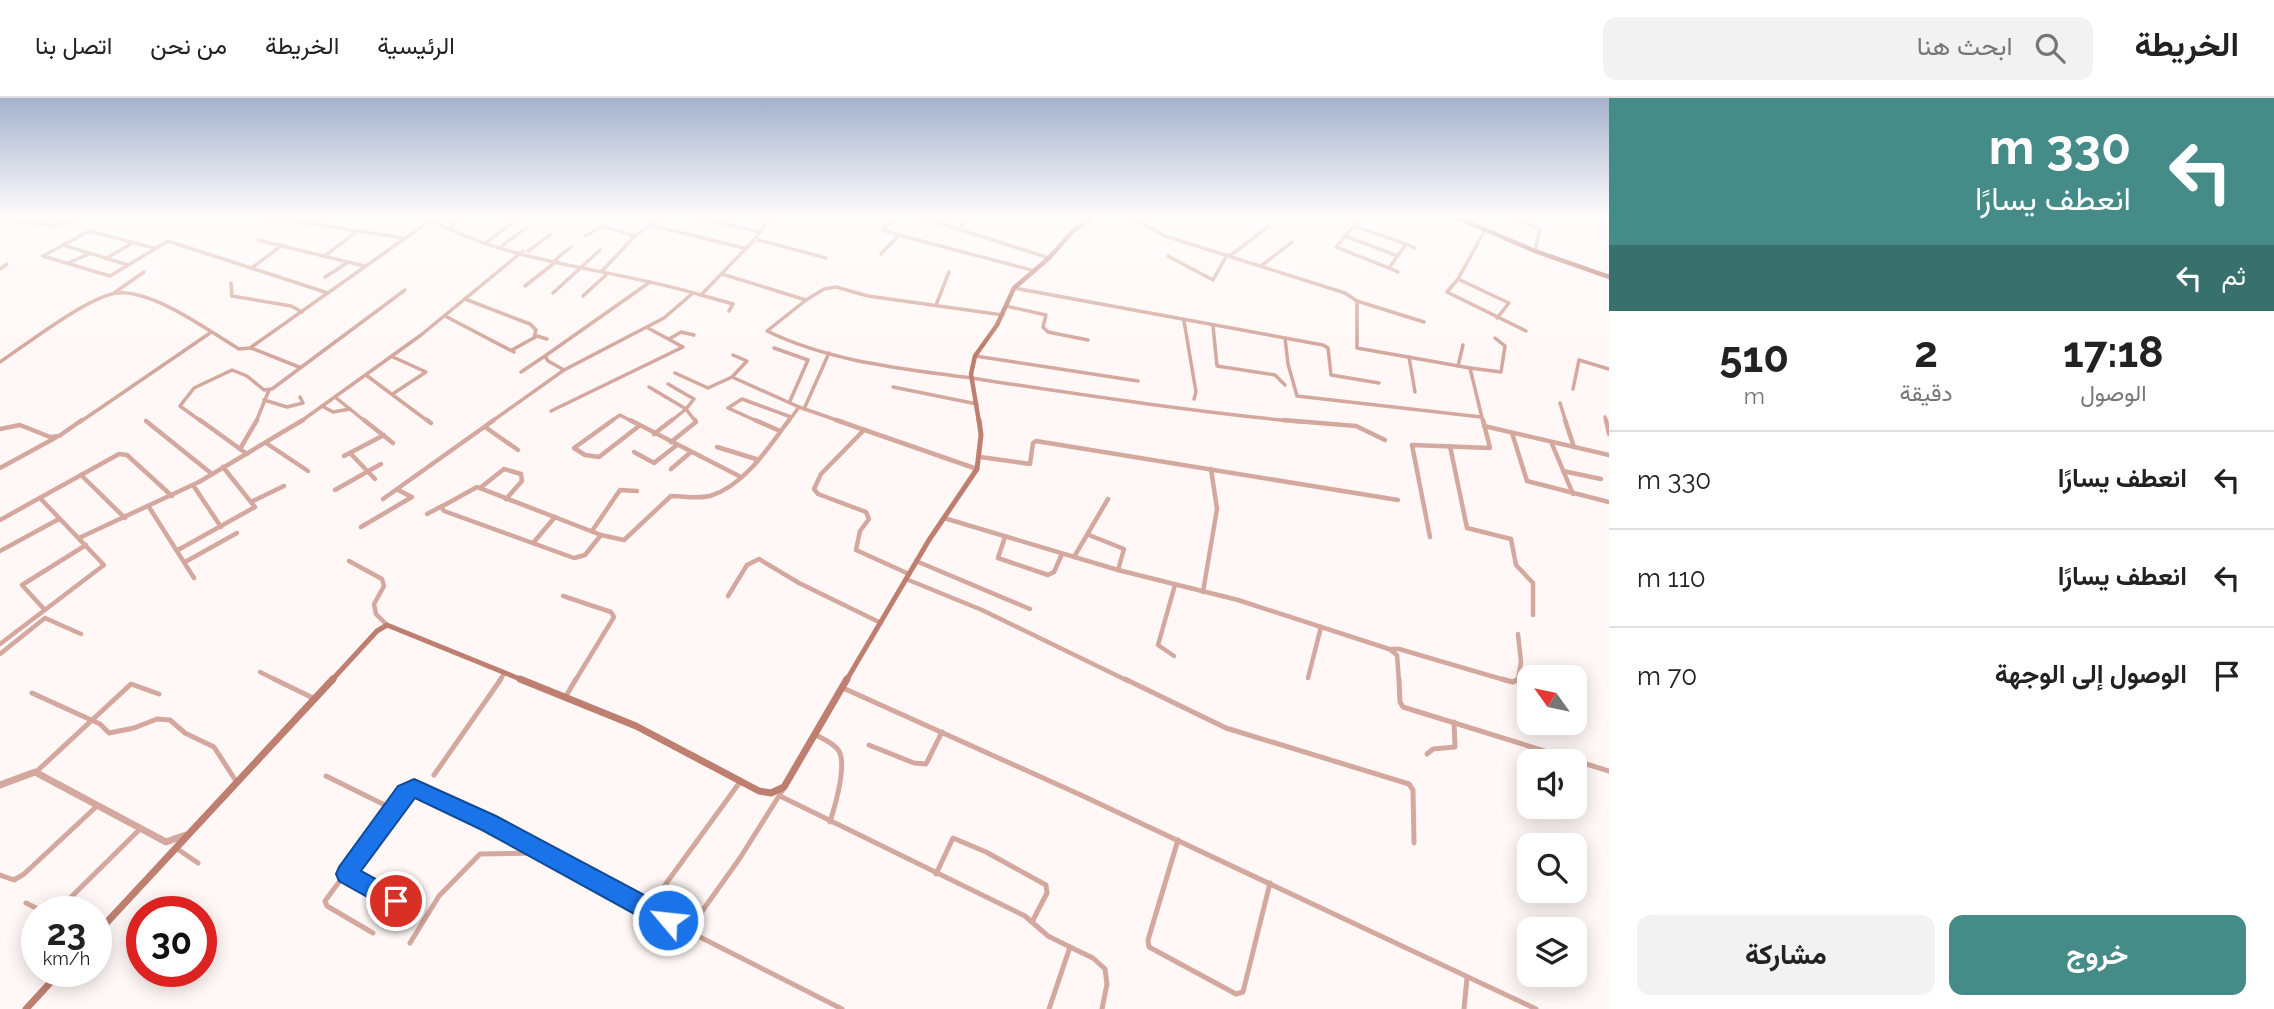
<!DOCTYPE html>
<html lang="ar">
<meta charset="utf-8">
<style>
body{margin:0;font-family:Raleway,Vazirmatn,sans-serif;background:#f2f2f2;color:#222;direction:rtl;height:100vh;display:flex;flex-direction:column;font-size:26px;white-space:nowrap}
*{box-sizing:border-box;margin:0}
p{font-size:23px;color:#767676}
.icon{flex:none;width:38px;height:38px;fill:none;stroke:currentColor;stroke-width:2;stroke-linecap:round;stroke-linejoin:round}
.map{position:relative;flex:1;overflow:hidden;direction:ltr}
.details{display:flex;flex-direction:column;background:#fff;width:665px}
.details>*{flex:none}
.banner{background:#458c89;color:#fff;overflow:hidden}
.needle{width:46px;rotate:303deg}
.tools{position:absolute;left:1517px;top:567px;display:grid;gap:14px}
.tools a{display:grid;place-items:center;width:70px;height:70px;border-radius:14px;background:#fff;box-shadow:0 4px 18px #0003;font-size:35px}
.speed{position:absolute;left:21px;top:798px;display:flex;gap:14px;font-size:35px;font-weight:700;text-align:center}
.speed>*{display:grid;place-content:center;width:91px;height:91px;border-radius:50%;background:#fff;box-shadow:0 4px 18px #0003;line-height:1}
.speed small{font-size:18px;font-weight:400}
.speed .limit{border:10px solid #d22;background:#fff;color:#111}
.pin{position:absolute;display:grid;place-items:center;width:60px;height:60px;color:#fff;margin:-30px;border:4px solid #fff;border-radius:50%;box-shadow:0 2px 7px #0007}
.me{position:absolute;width:77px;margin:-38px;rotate:298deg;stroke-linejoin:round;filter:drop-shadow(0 0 5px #0008)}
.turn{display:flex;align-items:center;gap:24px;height:147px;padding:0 28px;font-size:32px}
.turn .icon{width:91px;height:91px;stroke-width:2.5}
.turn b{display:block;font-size:49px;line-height:60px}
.then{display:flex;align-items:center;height:66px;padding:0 28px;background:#0003;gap:14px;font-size:26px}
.eta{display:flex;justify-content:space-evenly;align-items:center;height:119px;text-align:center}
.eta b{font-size:42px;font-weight:700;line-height:49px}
.primary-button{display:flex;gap:14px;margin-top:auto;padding:14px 28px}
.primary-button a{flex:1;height:80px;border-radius:14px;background:#458c89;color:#fff;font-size:28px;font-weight:700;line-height:80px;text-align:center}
.primary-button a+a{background:#f2f2f2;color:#222}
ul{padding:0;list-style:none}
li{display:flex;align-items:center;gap:21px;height:98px;padding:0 28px;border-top:2px solid #e0e0e0}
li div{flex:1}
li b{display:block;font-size:26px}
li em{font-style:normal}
header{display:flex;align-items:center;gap:42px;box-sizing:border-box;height:98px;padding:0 35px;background:#fff;border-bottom:2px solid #e0e0e0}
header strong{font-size:33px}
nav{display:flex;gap:38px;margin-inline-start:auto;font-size:24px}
.search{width:490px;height:63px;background:#f2f2f2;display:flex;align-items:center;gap:18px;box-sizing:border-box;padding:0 24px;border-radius:14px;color:#767676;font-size:26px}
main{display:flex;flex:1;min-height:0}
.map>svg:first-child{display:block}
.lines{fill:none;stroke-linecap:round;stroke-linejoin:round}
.minor-far2{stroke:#d4a89e;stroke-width:3.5}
.minor-far1{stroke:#d4a89e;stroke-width:4.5}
.minor{stroke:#d4a89e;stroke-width:5}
.tertiary{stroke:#d4a89e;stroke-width:7}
.secondary-far2{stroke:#be7f71;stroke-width:4.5}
.secondary-far1{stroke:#be7f71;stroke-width:5}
.secondary{stroke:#be7f71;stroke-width:7}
.primary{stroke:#ad6151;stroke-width:4.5}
.route{fill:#1a73e8;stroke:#114b97;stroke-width:2}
</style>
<header>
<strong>الخريطة</strong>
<div class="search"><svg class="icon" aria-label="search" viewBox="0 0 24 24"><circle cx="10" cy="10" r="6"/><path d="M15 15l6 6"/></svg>ابحث هنا</div>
<nav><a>الرئيسية</a><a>الخريطة</a><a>من نحن</a><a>اتصل بنا</a></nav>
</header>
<main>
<section class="details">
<div class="banner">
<div class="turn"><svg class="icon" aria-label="left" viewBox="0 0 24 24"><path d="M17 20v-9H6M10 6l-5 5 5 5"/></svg><div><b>330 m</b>انعطف يسارًا</div></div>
<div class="then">ثم<svg class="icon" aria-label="left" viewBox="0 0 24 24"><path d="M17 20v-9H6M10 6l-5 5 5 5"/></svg></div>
</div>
<div class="eta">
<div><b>17:18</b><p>الوصول</p></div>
<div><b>2</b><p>دقيقة</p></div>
<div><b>510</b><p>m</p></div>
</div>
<ul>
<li><svg class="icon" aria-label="left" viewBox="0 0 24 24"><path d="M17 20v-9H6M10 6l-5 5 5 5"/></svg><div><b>انعطف يسارًا</b></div><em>330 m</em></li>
<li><svg class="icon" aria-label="left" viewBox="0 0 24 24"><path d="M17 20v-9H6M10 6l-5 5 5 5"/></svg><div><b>انعطف يسارًا</b></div><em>110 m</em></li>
<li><svg class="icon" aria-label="arrive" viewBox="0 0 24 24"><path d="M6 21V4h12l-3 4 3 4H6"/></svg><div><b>الوصول إلى الوجهة</b></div><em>70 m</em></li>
</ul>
<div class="primary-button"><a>خروج</a><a>مشاركة</a></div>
</section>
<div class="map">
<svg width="1609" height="911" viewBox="0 0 1609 911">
<rect width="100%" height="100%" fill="#fff8f6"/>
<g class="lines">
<!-- minor-far2 -->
<g class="minor-far2">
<polyline points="266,119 404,140"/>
<polyline points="696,119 760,134"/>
<polyline points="897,119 882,132 899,137"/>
<polyline points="921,119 1049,160"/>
<polyline points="1131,119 1165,138 1345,195 1357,203 1424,224"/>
<polyline points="1513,119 1540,131 1535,153"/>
<polyline points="0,121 57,128 77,119"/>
<path d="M431,122C514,167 612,170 701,197L755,141L771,119"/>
<polyline points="31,124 40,119"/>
<polyline points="314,126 325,119"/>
<polyline points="650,127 744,150"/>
<polyline points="1354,128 1406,146 1389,170 1336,149 1361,119"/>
<polyline points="447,131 463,119"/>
<polyline points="958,132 968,119"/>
<polyline points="1485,132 1458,181 1447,194 1526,233"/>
<polyline points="585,138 603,128 635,138"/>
<polyline points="1345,138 1398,158"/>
<polyline points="755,141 826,160"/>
<polyline points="258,142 364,168"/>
<polyline points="487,144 520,119"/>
<polyline points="1406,146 1415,150"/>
<polyline points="63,147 128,167"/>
<polyline points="503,147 527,129"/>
<polyline points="528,153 551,136"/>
<polyline points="881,156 899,137 1035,173"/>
<polyline points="1231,157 1269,128"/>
<polyline points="43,158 110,178 168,143 328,195"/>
<polyline points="43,158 89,133 154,150"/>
<polyline points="325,158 357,133"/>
<polyline points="1168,158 1213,182 1227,157"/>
<polyline points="107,160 132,145"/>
<polyline points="555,162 571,149"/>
<polyline points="68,165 89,156"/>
<polyline points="1261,168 1292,144"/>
<polyline points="253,169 282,147"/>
<polyline points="1389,170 1398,174"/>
<polyline points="0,171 7,166"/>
<polyline points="602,173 635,138 660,119"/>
<path d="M722,176L806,202L767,233C835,266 910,271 984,282C1090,298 1195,314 1301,324"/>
<polyline points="325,179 347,165"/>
<polyline points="1458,181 1509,205 1497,220"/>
<polyline points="231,185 232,198 291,208 302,214"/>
<polyline points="525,188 557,163"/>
<polyline points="1014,190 1323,247 1328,250 1331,277 1379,285"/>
<polyline points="114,195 144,174"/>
<polyline points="553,195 600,152"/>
<polyline points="701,197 733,206 729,213"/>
<polyline points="583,198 607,176"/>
<polyline points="465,201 530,226 536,232 534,240"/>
<polyline points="806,202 824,191 836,189 868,198 1003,217"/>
<polyline points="1357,203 1357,250 1470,270 1483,324"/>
<polyline points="936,207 949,174"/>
<polyline points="1006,208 1046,217 1043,229 1048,234 1088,242"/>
<polyline points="445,218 514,254"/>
<polyline points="1184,223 1196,294 1194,301"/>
<polyline points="1213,228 1217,268 1275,277 1285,287"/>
<polyline points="1285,240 1288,266 1297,298 1481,319"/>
<polyline points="669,241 681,234 694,237"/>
<polyline points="251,250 299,269"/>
<polyline points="774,250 808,262 790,303"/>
<polyline points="512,252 537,238 547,241"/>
<polyline points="975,258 1138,283"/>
<polyline points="393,259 426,274 394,295"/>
<polyline points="1409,259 1415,294"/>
<path d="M0,264C27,246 87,199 117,195C152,191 209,233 239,251L250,250L431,122"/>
<polyline points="1458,268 1463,247"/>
<polyline points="1470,270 1501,274 1505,248 1495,240"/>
<polyline points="564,272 548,263 545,258 650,184"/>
<polyline points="521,274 545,258"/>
<polyline points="675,275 708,290 732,279 799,309"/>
<polyline points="366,277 429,324"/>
<polyline points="732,279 747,263 733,257"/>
<polyline points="668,286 694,301 686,311 696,324"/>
<polyline points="649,289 686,311 670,324"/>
<polyline points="893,289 977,306"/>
<polyline points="1573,291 1579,262 1609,271"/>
<polyline points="335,299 366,324"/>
<polyline points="264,302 287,309 303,305 300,299"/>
<polyline points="1560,305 1566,324"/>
<polyline points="322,308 333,314 350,311"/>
<polyline points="804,311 829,255"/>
<polyline points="551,313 683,249 648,230"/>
<polyline points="1605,319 1606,324"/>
<polyline points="80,324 210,235"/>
<polyline points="202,324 180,308 194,290 232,272 247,278 264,292 272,291 405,192"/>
<polyline points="256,324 269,292"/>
<polyline points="300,324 421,237 523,153"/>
<polyline points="491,324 564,272 664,220 693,195"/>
<polyline points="610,324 620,317 633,324"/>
<polyline points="759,324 728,310 742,301 791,319"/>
<polyline points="788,324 799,309 842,324"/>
</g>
<!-- minor-far1 -->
<g class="minor-far1">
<polyline points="200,322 247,356"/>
<polyline points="364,322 393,345"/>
<polyline points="427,322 431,325"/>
<polyline points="613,322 574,350 585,357 599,359 639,328"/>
<polyline points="630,322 739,378"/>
<polyline points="755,322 780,333"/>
<polyline points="836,322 977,371"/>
<polyline points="1283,322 1356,328 1385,342"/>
<polyline points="1565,322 1574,349"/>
<polyline points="1606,322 1609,336"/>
<polyline points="146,323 212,376"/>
<polyline points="1484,328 1609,357"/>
<polyline points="485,329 518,352"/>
<polyline points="0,331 20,327 50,339 59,338 82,322"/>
<polyline points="863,333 821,376 814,391 818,396 866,414 869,421 860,433 856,452 909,476"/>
<polyline points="1512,335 1527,383 1609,404"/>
<polyline points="654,336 672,322"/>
<polyline points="671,344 696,324 695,322"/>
<polyline points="266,345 308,373"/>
<polyline points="1552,346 1573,396"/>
<polyline points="1450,348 1467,430 1511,441 1516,467 1533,485 1533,517"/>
<polyline points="717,349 756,361"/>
<polyline points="240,351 257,322"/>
<polyline points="634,354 654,365 677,347"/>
<polyline points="350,355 375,381"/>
<polyline points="344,358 384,337"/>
<polyline points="980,359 1030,366 1033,345 1036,343 1398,402"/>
<polyline points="0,370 55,340"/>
<polyline points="671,371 691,354"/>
<polyline points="1563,373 1601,381"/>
<polyline points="81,377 125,420"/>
<polyline points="193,387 221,429"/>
<polygon points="477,389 601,437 585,457 574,460 444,413 441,409"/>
<polyline points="480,390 504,371 521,376 522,383 506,401"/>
<polyline points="335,392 381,366"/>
<polyline points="383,401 494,322"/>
<polyline points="253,403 284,388"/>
<polyline points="149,409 194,480"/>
<polyline points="427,416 442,408"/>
<polyline points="944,420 1118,472 1238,502 1389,551 1397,557 1399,583"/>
<polyline points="0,422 119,356 127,357 172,398"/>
<polyline points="361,429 412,399 398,392"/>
<polyline points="592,433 620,392 637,393"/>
<path d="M601,437L624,442L671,398C684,398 697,401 710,398C744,388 769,349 789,322"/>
<polyline points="1089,437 1124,451 1118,472"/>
<polyline points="1005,439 998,460 1048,477 1054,474 1062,456"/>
<polyline points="1430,439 1412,347 1490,350 1483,322"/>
<polyline points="79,440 199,384 303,322"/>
<polyline points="533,445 555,419"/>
<polyline points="178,452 255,409 223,369"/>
<polyline points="0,453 59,421"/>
<polyline points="1074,459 1108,401"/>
<polyline points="349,463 382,481 384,488 374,506 376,516 387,527"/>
<polyline points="916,463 1030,511"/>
<polyline points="185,464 237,435"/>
<polyline points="906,481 982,512 1128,583"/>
<polyline points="1203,494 1217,411 1211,371"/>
<polyline points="563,498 611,514 614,519 575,583"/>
<polyline points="728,498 747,467 759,461 799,485 881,525"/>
<polyline points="44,511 22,487 86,447"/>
<polyline points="0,546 104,467 40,400"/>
<polyline points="1390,551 1399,551 1508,583"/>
<polyline points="0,556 45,520 81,536"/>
<polyline points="1174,558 1158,547 1175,487"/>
<polyline points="260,574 278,583"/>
<polyline points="1308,580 1321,529"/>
<polyline points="499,583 504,576"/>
<polyline points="1515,583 1518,581 1521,564 1518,536"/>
</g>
<!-- minor -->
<g class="minor">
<polyline points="274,581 313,600"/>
<polyline points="1125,581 1226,630 1409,686 1413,692 1414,745"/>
<polyline points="1399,581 1400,604 1403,609 1609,673"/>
<polyline points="1502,581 1513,584 1518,581"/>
<polyline points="843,590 1083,698 1536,911"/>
<polyline points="32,595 100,626 109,635 134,630 157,621 170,622 185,635 214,649 236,683"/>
<polyline points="566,598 576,581"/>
<path d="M816,637C823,641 834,645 839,653C847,668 835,708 830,724"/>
<polyline points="869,647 914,665 926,666 942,634"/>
<polyline points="1427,656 1433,651 1455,649 1454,624"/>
<polyline points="36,674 131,586 159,596"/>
<polyline points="434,677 501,581"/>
<polyline points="326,678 393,711"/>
<polyline points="780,698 1025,818 1048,838 1070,849 1049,911"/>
<polyline points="1178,742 1148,842 1149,849 1236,896 1243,894 1270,785"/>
<polyline points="176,750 198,765"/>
<polyline points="346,776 396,803"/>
<polyline points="936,776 953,740 986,754 1046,787 1047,795 1032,824"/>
<polyline points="0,777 14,782 24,776 97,708"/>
<polyline points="26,805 44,814"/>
<polyline points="701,812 665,787 740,684"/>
<polyline points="56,814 140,731"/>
<polyline points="688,833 740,760 784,690"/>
<polyline points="373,835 327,808 325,803 405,695 414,690 489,725 688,833 842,911"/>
<polyline points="410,845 439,798 480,756 544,755"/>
<polyline points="1070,849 1093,860 1105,871 1107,886 1102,911"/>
<polyline points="1464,911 1467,880"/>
</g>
<!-- tertiary -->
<polyline class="tertiary" points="0,687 35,674 166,744 186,737"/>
<!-- secondary-far2 -->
<polyline class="secondary-far2" points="979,324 971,276 975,258 997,227 1014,190 1049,160 1073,133 1094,119"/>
<!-- secondary-far1 -->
<g class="secondary-far1">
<polyline points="331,583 377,533 387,527 525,583"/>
<polyline points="846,583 929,442 977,371 981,337 979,322"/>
</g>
<!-- secondary -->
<g class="secondary">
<polyline points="520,581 636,628 759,693 771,695 784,689 847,581"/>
<polyline points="96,836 333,581"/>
<polyline points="26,911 61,873"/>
</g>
<!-- primary -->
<polyline class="primary" points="1455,119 1535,153 1609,179"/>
</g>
<!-- sky -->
<linearGradient id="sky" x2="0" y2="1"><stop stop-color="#a5b2cd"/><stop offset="0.48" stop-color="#fffcfb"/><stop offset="1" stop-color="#fffcfb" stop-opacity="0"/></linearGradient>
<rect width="1609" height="247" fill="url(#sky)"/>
<!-- route -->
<polygon class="route" points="414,681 496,718 676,814 679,822 676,830 668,833 660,830 482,732 415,700 361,773 403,796 407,803 403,811 396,814 389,811 339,783 336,776 339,769 398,688"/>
</svg>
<div class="tools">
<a><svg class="needle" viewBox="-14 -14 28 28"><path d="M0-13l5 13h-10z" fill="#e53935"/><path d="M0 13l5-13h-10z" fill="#767676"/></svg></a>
<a><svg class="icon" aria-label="sound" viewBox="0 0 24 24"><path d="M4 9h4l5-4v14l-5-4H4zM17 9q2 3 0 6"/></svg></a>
<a><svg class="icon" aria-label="search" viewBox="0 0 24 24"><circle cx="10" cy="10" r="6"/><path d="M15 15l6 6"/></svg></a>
<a><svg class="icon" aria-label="layers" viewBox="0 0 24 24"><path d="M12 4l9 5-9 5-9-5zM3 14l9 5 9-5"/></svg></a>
</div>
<div class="speed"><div>23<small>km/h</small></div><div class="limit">30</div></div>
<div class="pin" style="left:396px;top:803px;background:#d93025"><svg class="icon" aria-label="arrive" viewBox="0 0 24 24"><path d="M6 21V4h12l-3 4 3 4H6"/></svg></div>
<svg class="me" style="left:668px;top:822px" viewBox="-20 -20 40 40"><circle r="17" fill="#1a73e8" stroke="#fff" stroke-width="3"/><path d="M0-11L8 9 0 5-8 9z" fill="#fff"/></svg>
</div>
</main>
